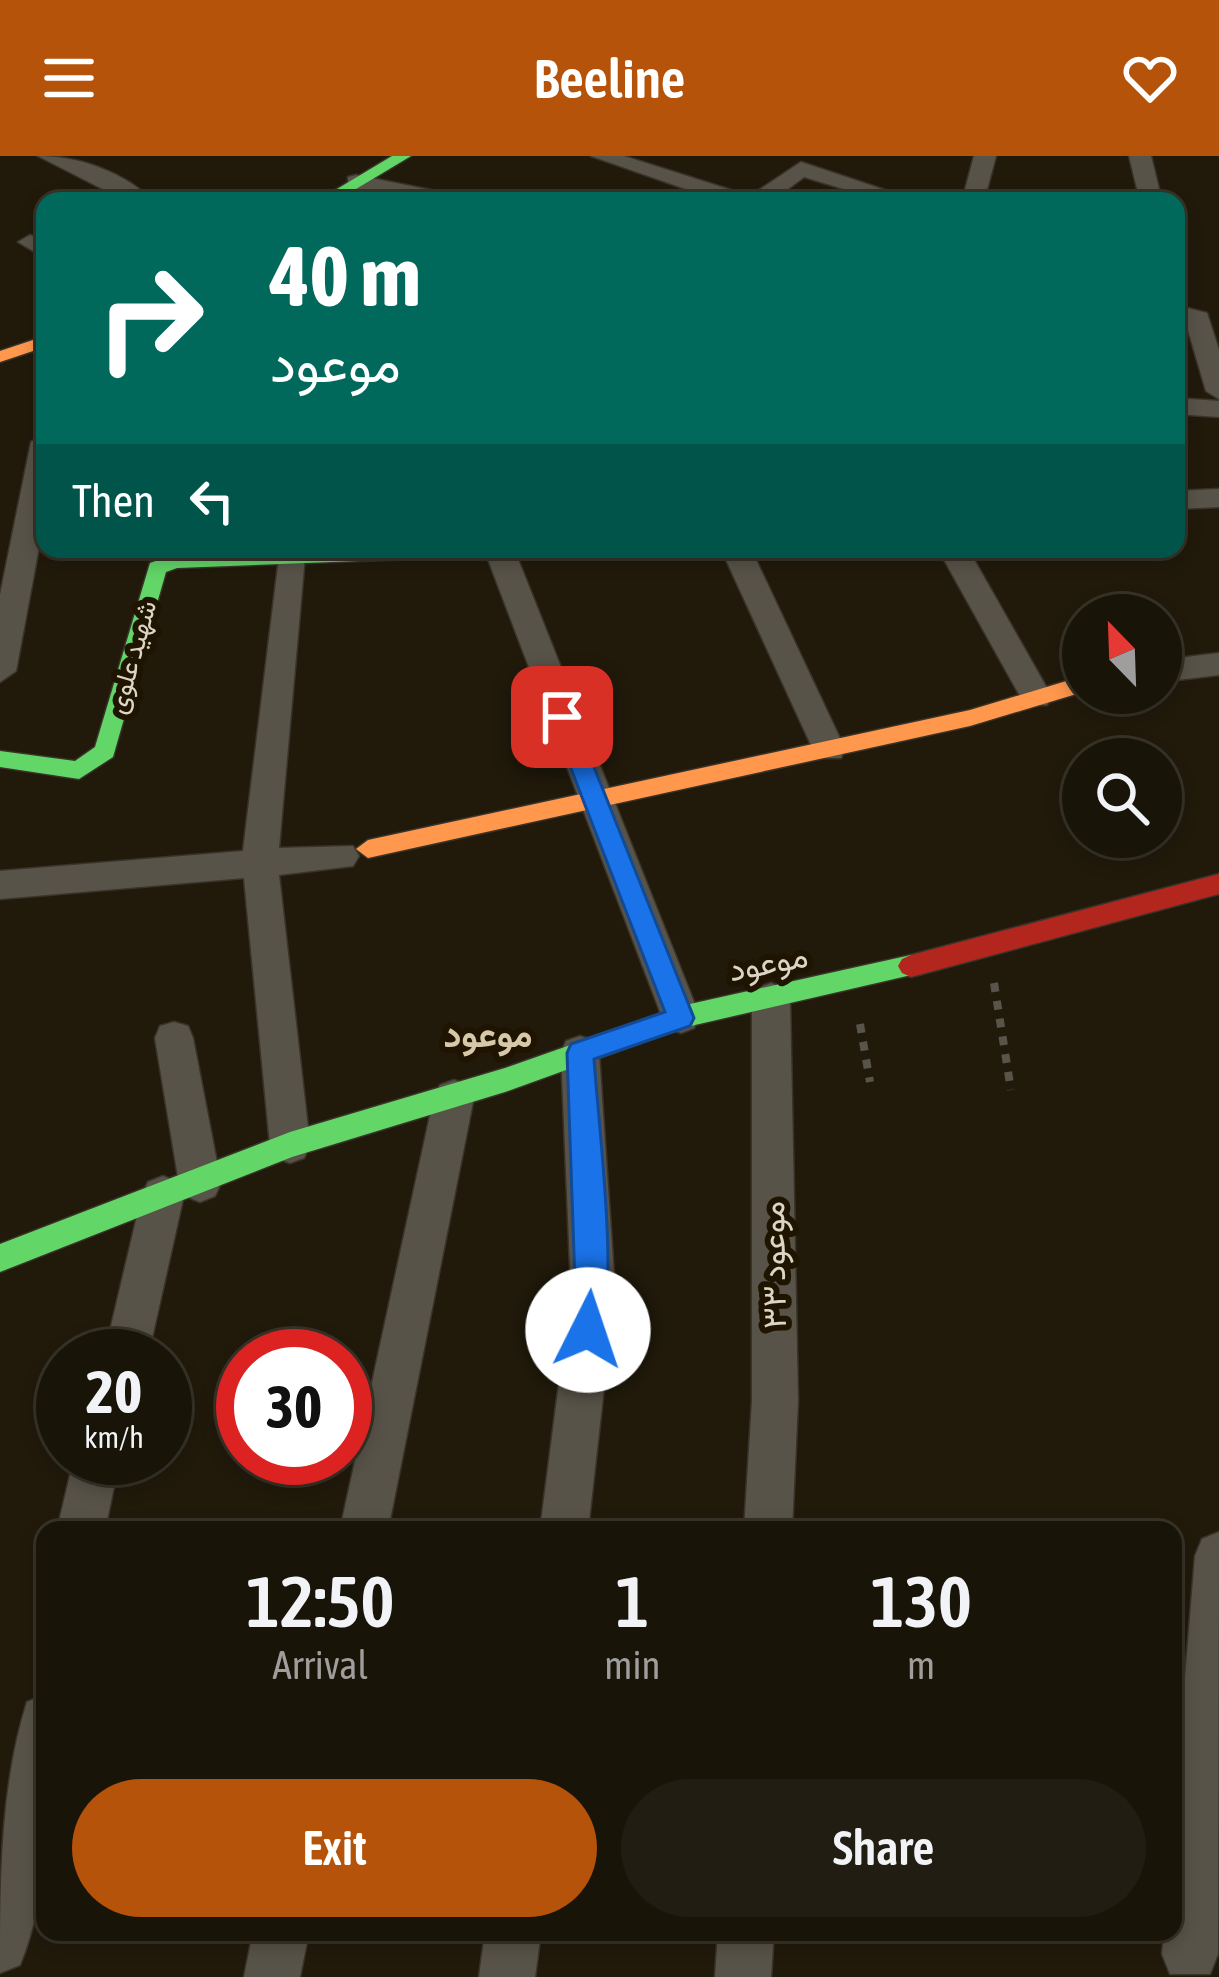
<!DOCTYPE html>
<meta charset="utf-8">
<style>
body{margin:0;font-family:"Asap Condensed",Vazirmatn,sans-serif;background:#221d12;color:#f1f3f6;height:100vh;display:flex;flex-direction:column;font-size:45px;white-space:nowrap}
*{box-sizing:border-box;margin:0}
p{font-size:39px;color:#9f9e9c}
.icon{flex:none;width:66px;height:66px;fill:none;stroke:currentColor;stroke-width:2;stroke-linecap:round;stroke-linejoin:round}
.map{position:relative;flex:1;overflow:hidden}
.sheet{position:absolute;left:36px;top:1365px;width:1146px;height:420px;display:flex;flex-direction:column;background:#191408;border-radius:24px;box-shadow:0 6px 18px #0003,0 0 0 3px #373329}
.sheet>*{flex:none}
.hud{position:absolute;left:36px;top:36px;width:1149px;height:366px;border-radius:24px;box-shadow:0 6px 18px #0003,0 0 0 3px #373329;background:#00695c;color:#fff;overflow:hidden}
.needle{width:78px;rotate:337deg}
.fabs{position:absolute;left:1062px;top:438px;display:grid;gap:24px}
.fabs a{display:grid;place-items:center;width:120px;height:120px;border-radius:50%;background:#191408;box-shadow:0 6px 18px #0003,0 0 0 3px #373329;font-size:60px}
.speed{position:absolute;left:36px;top:1173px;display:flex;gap:24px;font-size:60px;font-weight:700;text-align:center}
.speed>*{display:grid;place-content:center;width:156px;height:156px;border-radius:50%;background:#191408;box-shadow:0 6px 18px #0003,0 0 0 3px #373329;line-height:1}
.speed small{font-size:30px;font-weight:400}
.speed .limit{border:18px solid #d22;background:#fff;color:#111}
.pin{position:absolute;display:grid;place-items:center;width:102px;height:102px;color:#fff;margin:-51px;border-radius:24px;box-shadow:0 6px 18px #0006}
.me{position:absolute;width:132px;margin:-66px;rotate:4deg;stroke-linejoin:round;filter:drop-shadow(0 0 9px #0008)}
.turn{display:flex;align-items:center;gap:42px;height:252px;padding:0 36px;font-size:54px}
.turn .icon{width:156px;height:156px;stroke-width:2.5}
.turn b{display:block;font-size:84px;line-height:102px}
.then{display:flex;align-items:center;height:114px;padding:0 36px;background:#0003;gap:24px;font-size:45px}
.eta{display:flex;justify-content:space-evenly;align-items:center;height:204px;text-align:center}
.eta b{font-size:72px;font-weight:600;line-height:84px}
.cta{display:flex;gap:24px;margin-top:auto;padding:24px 36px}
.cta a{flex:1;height:138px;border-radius:72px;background:#b45309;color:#fff;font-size:48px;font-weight:600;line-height:138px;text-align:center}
.cta a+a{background:#221d12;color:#f1f3f6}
header{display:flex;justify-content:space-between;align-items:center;height:156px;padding:0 36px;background:#b45309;color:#fff;font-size:54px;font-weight:600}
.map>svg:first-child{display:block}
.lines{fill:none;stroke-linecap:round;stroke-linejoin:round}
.street-casing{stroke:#39332a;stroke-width:3}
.fast-casing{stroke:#39332a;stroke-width:3}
.slow-casing{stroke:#39332a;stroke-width:3}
.jam-casing{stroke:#39332a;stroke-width:3}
.path{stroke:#58544a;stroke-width:8;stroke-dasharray:9 9;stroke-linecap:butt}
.street{fill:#585348;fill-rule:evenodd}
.fast{fill:#63d668;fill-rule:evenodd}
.slow{fill:#ff974d;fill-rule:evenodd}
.jam{fill:#b3261e;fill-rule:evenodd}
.route{fill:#1a73e8;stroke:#114b97;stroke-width:3}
.labels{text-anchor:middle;stroke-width:12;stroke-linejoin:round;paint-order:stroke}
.far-street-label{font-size:27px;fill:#dcd5c5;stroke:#1f1400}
.street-label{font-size:33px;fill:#dcd5c5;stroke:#1f1400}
.neighbourhood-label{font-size:36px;font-weight:bold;fill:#d6c8a9;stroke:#1f1400}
</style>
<header><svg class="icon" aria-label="menu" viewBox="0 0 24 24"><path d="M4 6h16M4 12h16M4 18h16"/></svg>Beeline<svg class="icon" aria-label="heart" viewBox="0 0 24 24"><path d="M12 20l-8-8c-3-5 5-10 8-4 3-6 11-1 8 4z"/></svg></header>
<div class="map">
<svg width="1219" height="1821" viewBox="0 0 1219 1821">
<rect width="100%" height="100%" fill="#211a0b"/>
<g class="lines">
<defs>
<g id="street">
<path d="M38,0C79,0 124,16 153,45H126Z"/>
<polygon points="591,0 624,0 750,40 801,6 918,45 883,45 804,21 772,45 720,45"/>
<polygon points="974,0 996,0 984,45 962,45"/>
<polygon points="1129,0 1151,0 1162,45 1140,45"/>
<polygon points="356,19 451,38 462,45 417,45 348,31 348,21"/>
<polygon points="30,79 45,85 45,102 18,86"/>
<polygon points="1176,149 1207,157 1219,194 1219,243 1206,235 1185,164 1176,163"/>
<polygon points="1176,242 1219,245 1219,261 1176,258"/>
<polygon points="45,278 45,359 16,515 0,526 0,439 31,286"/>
<polygon points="1219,333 1219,351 1176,353 1176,335"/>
<polygon points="280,393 300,393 305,400 279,692 353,690 359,700 353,710 279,719 310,989 304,1002 290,1007 276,1002 270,989 244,722 0,743 0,715 243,695"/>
<polygon points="484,393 514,393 700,861 694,872 681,877 668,872 662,861"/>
<polygon points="721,393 751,393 845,593 841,602 817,602"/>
<polygon points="938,393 968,393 1052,541 1047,549 1025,549"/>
<polygon points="1219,497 1219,519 1161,526 1161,504"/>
<polygon points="771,827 784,832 790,843 798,1245 792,1374 744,1374 752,1245 752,843 758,832"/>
<polygon points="174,866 188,870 193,882 221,1027 215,1040 200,1046 185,1040 179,1027 155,882 160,870"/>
<polygon points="580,880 594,885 599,897 615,1134 588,1374 540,1374 571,1134 561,897 566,885"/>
<polygon points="454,924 468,929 474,941 388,1374 340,1374 434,941 440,929"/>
<polygon points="163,1020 178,1026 184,1039 148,1200 104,1200 142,1039 148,1026"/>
<polygon points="74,1302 120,1302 105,1374 57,1374"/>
<polygon points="1219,1376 1218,1798 1210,1818 1170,1818 1162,1798 1164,1776 1173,1776 1173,1666 1195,1400 1202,1383"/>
<path d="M45,1538C45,1627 55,1724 20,1809L0,1817C0,1727 0,1631 27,1546Z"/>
<polygon points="253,1776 309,1776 300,1821 244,1821"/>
<polygon points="485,1776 541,1776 535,1821 479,1821"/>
<polygon points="718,1776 774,1776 771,1821 715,1821"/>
</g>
<g id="fast">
<polygon points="392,0 411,0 336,45 317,45"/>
<polygon points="316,393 499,393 489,400 177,412 166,416 113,601 79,623 0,611 0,595 75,605 95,591 150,407 175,398"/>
<polygon points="911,799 920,803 924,810 920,817 682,872 505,936 292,1001 0,1116 0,1088 290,976 505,912 681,850"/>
</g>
<g id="slow">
<polygon points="45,180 45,191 0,206 0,195"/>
<polygon points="1083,520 1083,536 970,570 368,702 356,693 368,684 970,554"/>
</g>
<polygon id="jam" points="1219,718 1219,738 911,821 902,817 898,810 902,803 911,799"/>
</defs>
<!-- street casing -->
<use href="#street" class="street-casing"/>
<!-- fast casing -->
<use href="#fast" class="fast-casing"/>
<!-- slow casing -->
<use href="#slow" class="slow-casing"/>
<!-- jam casing -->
<use href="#jam" class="jam-casing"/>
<!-- path -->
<g class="path">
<polyline points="994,827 1011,934"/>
<polyline points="860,868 870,926"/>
</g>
<!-- street -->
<use href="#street" class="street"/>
<!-- fast -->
<use href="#fast" class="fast"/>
<!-- slow -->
<use href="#slow" class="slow"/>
<!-- jam -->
<use href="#jam" class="jam"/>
</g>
<!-- route -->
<path class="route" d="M562,553L574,561L694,862L690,870L594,903C598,965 620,1134 599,1184L588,1189L577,1184L567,897L571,888L665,856L551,561Z"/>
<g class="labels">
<!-- far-street labels -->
<g class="far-street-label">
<text transform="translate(132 501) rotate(-74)" y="9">شهید علوی</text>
</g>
<!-- street labels -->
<g class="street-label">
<text transform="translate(768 806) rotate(-11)" y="12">موعود</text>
<text transform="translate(773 1109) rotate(-91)" y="12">موعود ۳۳</text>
</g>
<!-- neighbourhood labels -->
<g class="neighbourhood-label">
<text x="488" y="891">موعود</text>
</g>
</g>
</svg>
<div class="fabs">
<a><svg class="needle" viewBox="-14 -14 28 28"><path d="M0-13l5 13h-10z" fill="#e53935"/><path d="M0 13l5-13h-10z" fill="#9f9e9c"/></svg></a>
<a><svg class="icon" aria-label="search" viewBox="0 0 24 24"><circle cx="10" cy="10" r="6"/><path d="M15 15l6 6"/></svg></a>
</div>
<div class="speed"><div>20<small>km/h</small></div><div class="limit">30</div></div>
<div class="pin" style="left:562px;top:561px;background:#d93025"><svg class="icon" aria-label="arrive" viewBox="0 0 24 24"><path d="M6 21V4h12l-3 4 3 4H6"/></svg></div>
<svg class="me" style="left:588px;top:1174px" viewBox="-20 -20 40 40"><circle r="19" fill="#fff"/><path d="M0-13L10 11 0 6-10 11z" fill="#1a73e8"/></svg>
<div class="hud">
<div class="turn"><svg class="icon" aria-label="right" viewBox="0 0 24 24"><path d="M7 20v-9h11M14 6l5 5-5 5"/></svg><div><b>40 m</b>موعود</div></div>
<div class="then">Then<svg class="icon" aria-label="left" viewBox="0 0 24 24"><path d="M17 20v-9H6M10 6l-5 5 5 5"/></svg></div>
</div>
<section class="sheet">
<div class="eta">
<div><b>12:50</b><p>Arrival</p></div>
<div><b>1</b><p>min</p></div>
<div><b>130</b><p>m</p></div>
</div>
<div class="cta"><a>Exit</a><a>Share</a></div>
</section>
</div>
